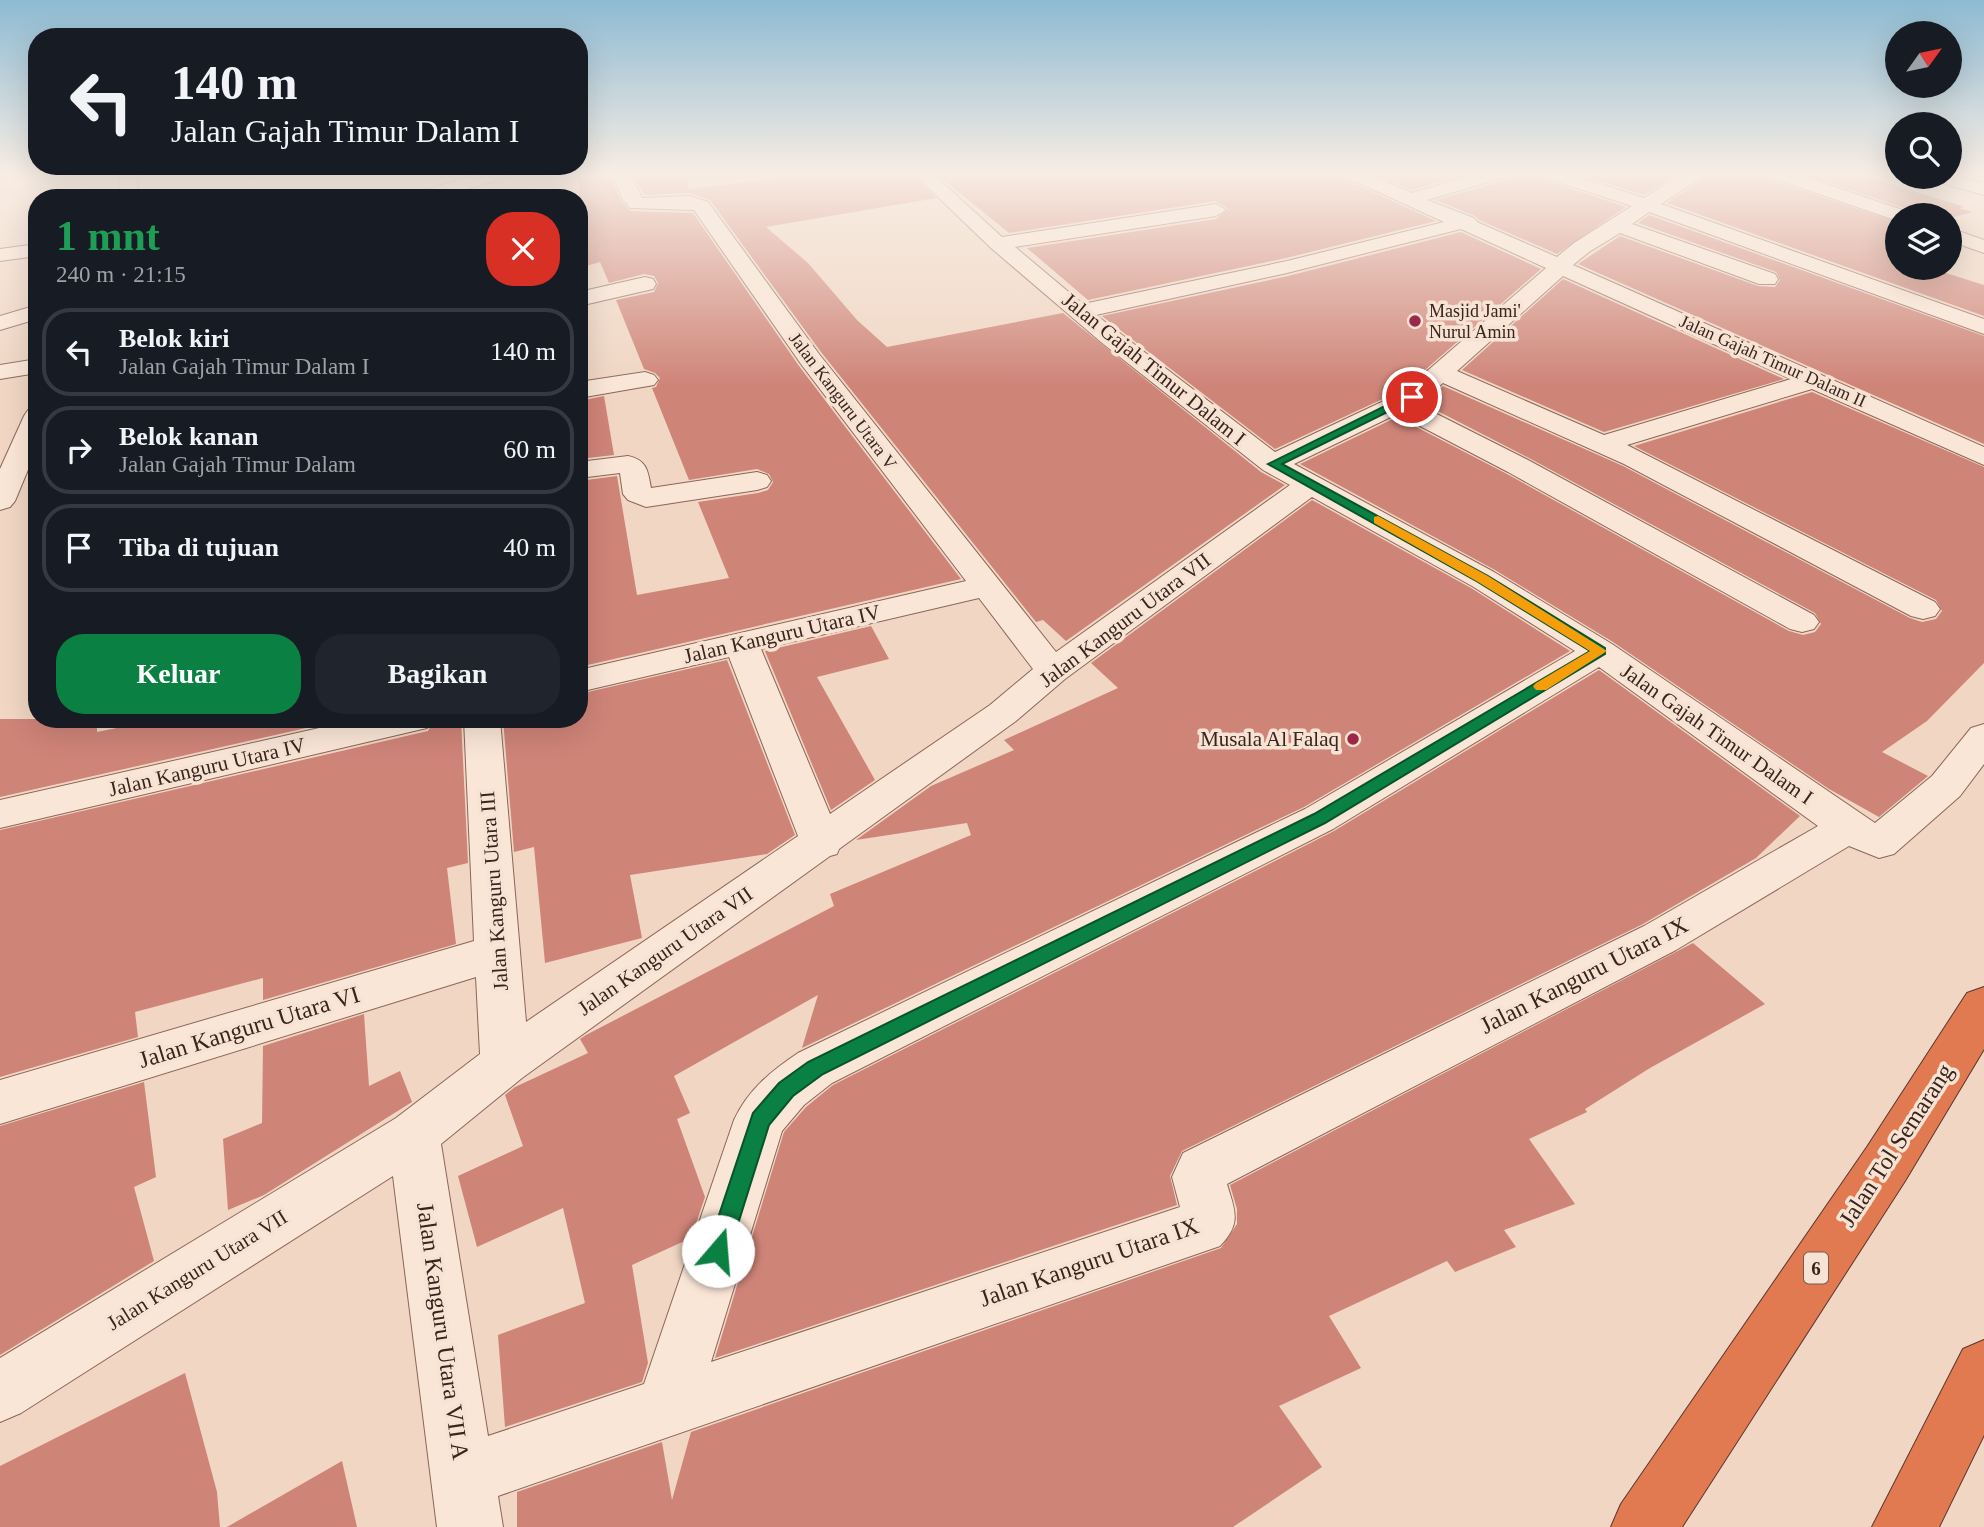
<!DOCTYPE html>
<html lang="id">
<meta charset="utf-8">
<style>
body{margin:0;font-family:"Times New Roman",serif;background:#20242c;color:#f1f3f6;height:100vh;display:flex;flex-direction:column;font-size:26px;white-space:nowrap}
*{box-sizing:border-box;margin:0}
p{font-size:23px;color:#9ea1a6}
.icon{flex:none;width:38px;height:38px;fill:none;stroke:currentColor;stroke-width:2;stroke-linecap:round;stroke-linejoin:round}
.map{position:relative;flex:1;overflow:hidden}
.drawer{position:absolute;left:28px;top:189px;width:560px;height:539px;display:flex;flex-direction:column;background:#171b24;border-radius:28px;box-shadow:0 7px 28px #0002}
.drawer>*{flex:none}
.banner{position:absolute;left:28px;top:28px;width:560px;height:147px;border-radius:28px;box-shadow:0 7px 28px #0002;background:#171b24;color:#f1f3f6;overflow:hidden}
.needle{width:46px;rotate:57deg}
.controls{position:absolute;left:1885px;top:21px;display:grid;gap:14px}
.controls a{display:grid;place-items:center;width:77px;height:77px;border-radius:50%;background:#171b24;box-shadow:0 7px 28px #0002;font-size:35px}
.pin{position:absolute;display:grid;place-items:center;width:60px;height:60px;color:#fff;margin:-30px;border:4px solid #fff;border-radius:50%;box-shadow:0 2px 7px #0007}
.me{position:absolute;width:77px;margin:-38px;rotate:18deg;stroke-linejoin:round;filter:drop-shadow(0 0 5px #0008)}
.turn{display:flex;align-items:center;gap:24px;height:147px;padding:0 28px;font-size:32px}
.turn .icon{width:91px;height:91px;stroke-width:2.5}
.turn b{display:block;font-size:49px;line-height:60px}
.round{display:grid;place-items:center;flex:none;width:74px;height:74px;border-radius:28px;background:#20242c}
.overview{display:flex;align-items:center;justify-content:space-between;height:119px;padding:0 28px}
h1{font-size:42px;font-weight:600;line-height:52px;color:#1e9e55}
.primary-button{display:flex;gap:14px;margin-top:auto;padding:14px 28px}
.primary-button a{flex:1;height:80px;border-radius:28px;background:#0b8043;color:#fff;font-size:28px;font-weight:600;line-height:80px;text-align:center}
.primary-button a+a{background:#20242c;color:#f1f3f6}
ul{padding:0;list-style:none}
li{display:flex;align-items:center;gap:21px;height:88px;margin:0 14px 10px;padding:0 14px;border:4px solid #363941;border-radius:28px}
li div{flex:1}
li b{display:block;font-size:26px}
li em{font-style:normal}
.map>svg:first-child{display:block}
.building{fill:#cf8478}
.lines{fill:none;stroke-linecap:round;stroke-linejoin:round}
.minor-casing{stroke:#8b6659;stroke-width:2}
.highway-casing{stroke:#59362e;stroke-width:2}
.minor{fill:#fae6d7;fill-rule:evenodd}
.highway{fill:#e27a51;fill-rule:evenodd}
.route{fill:#0b8043;stroke:#07532c;stroke-width:2}
.slow{fill:#f59e0b}
.poi-dot{fill:#9d2748;stroke:#f7e3d3;stroke-width:2.5}
.labels{text-anchor:middle;stroke-width:7;stroke-linejoin:round;paint-order:stroke}
.far-poi-label{font-size:18px;fill:#3a241e;stroke:#f7e3d3;text-anchor:start}
.far-street-label{font-size:18px;fill:#3a241e;stroke:#f7e3d3}
.shield{fill:#f7e3d3;stroke:#735d54;stroke-width:2}
.shield-label{font-size:19px;font-weight:bold;fill:#3a241e}
.street-label{font-size:21px;fill:#3a241e;stroke:#f7e3d3}
.poi-label{font-size:21px;fill:#3a241e;stroke:#f7e3d3;text-anchor:end}
.near-street-label{font-size:24px;fill:#3a241e;stroke:#f7e3d3}
</style>
<div class="map">
<svg width="1984" height="1527" viewBox="0 0 1984 1527">
<rect width="100%" height="100%" fill="#f0d6c3"/>
<!-- building -->
<g class="building">
<polygon points="818,173 911,173 936,198 766,227 808,263 857,320 887,347 1063,313 1261,472 1285,485 1066,641 1043,620 1036,622 821,352 710,200 689,193 644,195 635,177 689,174 688,189"/>
<polygon points="935,173 1340,173 1345,179 1436,221 1286,258 1088,300 1027,248 1216,219 1228,209 1216,201 1009,233"/>
<polygon points="1371,173 1474,173 1411,190"/>
<polygon points="1512,173 1537,173 1542,179 1626,207 1557,254 1479,220 1475,216 1435,200 1507,180"/>
<polygon points="1573,173 1680,173 1644,195"/>
<polygon points="1708,173 1764,173 1769,179 1897,222 1897,268 1930,268 1984,285 1984,316 1667,203 1703,179"/>
<polygon points="1799,173 1855,173 1965,207 1959,208 1972,212 1950,218 1950,215 1912,215 1907,209"/>
<polygon points="611,178 620,199 630,211 693,213 799,366 961,579 579,667 579,481 617,476 637,595 729,578 698,502 758,493 768,490 773,482 769,474 757,469 689,480 652,388 656,387 660,378 655,373 644,369 616,300 654,292 658,283 654,276 644,274 609,283 600,262 579,268 579,179"/>
<polygon points="1649,215 1984,336 1984,444 1578,264 1620,236 1758,286 1775,287 1780,280 1776,272 1638,223"/>
<polygon points="1461,232 1541,269 1402,390 1275,449 1102,316 1288,276"/>
<polygon points="1563,279 1784,379 1604,432 1462,370"/>
<polygon points="1443,386 1623,466 1910,618 1922,622 1936,619 1942,611 1936,600 1634,446 1812,392 1984,467 1984,663 1927,721 1882,752 1928,776 1879,817 1829,789 1613,642 1495,570 1300,464 1397,417 1507,474 1789,631 1803,635 1815,632 1821,624 1815,613 1529,458 1422,403"/>
<polygon points="604,396 614,455 579,459 579,401"/>
<polygon points="1312,500 1471,588 1570,651 1304,807 802,1048 818,995 674,1076 690,1113 677,1119 705,1197 691,1238 632,1265 648,1363 642,1382 505,1427 498,1335 585,1303 563,1208 477,1247 458,1176 523,1146 505,1095 515,1087 588,1053 580,1039 586,1035 834,906 830,894 971,835 967,823 856,840 931,786 1014,750 1004,740 1118,688 1091,663"/>
<polygon points="871,626 889,659 817,677 875,780 831,810 765,651"/>
<polygon points="727,660 795,835 767,854 630,875 642,938 545,963 534,847 514,852 503,719 579,719 579,694"/>
<polygon points="1599,670 1800,816 1756,858 1643,924 1182,1151 1170,1176 1177,1205 715,1358 784,1132 806,1107 833,1085 1334,831"/>
<polygon points="0,719 97,719 97,732 161,719 346,719 0,797"/>
<polygon points="434,719 461,719 468,863 447,868 456,944 263,1000 263,978 135,1012 138,1037 0,1077 0,830 428,731"/>
<polygon points="1693,943 1765,1004 1650,1068 1585,1109 1587,1112 1529,1139 1575,1204 1504,1230 1516,1247 1455,1272 1447,1261 1329,1316 1361,1368 1279,1406 1322,1467 1233,1527 517,1527 517,1492 662,1442 672,1500 691,1432 1221,1248 1237,1224 1237,1209 1230,1185"/>
<polygon points="364,1014 369,1086 400,1071 412,1102 264,1195 228,1210 223,1139 262,1123 263,1046"/>
<polygon points="144,1082 156,1177 134,1187 154,1261 0,1355 0,1126"/>
<polygon points="185,1373 217,1492 220,1527 0,1527 0,1466"/>
<polygon points="342,1461 357,1527 227,1527"/>
</g>
<g class="lines">
<defs>
<g id="minor">
<polygon points="119,173 137,173 138,198 120,198"/>
<polygon points="484,173 510,173 507,177 438,198 409,198 411,194"/>
<path d="M612,173H630L642,198L689,196L708,202L819,354L1056,652L1290,485L1263,470L1101,342L991,248L913,173H932L1002,237L1216,204L1226,210L1216,216L1015,247L1083,304L1287,261L1444,222L1346,177L1343,173H1366L1411,193L1482,173H1509L1506,177L1427,200L1474,218L1477,222L1557,257L1574,243L1632,206L1543,177L1540,173H1566L1644,198L1684,173H1705L1702,177L1661,204L1984,319V334L1649,212L1632,224L1775,274L1778,279L1775,284H1759L1620,233L1589,252L1573,265L1984,447V465L1812,389L1627,445L1935,602L1940,609L1935,616L1923,619L1911,616L1624,464L1443,383L1417,404L1528,460L1814,615L1819,622L1814,629L1802,632L1790,629L1508,472L1397,414L1294,464L1494,572L1612,644L1875,823L1932,776L1971,728L1984,724V764L1960,796L1894,854L1879,858L1849,846L1676,950L1227,1184C1235,1211 1242,1223 1220,1246L498,1496L503,1527H437L393,1176L21,1413L0,1422V1358L396,1118L480,1054L476,977L0,1124V1080L474,941L464,719H500L526,1022L798,836L729,657L579,692V670L966,581L801,364L694,210L630,208L622,198ZM1461,229L1546,268L1403,392L1275,452L1096,315L1287,273ZM1563,276L1791,379L1604,435L1457,371ZM1312,497L1472,586L1575,651L1305,809L798,1053C771,1071 748,1090 734,1120L644,1384L488,1436L441,1144L522,1078L830,856L837,854L839,849L1016,721L1065,679ZM979,598L1033,669L990,705L830,814L761,649ZM1599,667L1818,826L1644,926L1183,1153L1172,1177L1180,1207L711,1362L782,1131L804,1105L832,1083L1333,829Z"/>
<polygon points="1767,173 1792,173 1906,211 1909,215 1897,215 1897,220 1892,219 1770,177"/>
<polygon points="1950,174 1984,183 1984,195 1935,181 1932,177 1950,177"/>
<polygon points="1950,228 1984,240 1984,253 1950,241"/>
<polygon points="37,244 37,256 0,261 0,249"/>
<polygon points="645,277 653,279 656,284 653,289 579,306 579,292"/>
<polygon points="37,305 37,319 0,330 0,316"/>
<polygon points="37,359 37,373 0,379 0,365"/>
<polygon points="645,372 654,375 658,380 654,385 579,398 579,382"/>
<polygon points="37,408 37,448 15,501 10,507 0,510 0,469 24,416 28,410"/>
<path d="M628,456C647,460 648,471 651,488L757,472L767,475L771,481L767,487L757,490L646,507L628,500L623,494L620,473L579,478V462Z"/>
<polygon points="359,719 432,719 427,728 414,731 0,828 0,800"/>
</g>
<g id="highway">
<polygon points="1984,987 1984,1049 1905,1181 1682,1527 1611,1527 1621,1504 1867,1147 1967,993"/>
<polygon points="1984,1340 1984,1435 1939,1527 1872,1527 1963,1349"/>
</g>
</defs>
<!-- minor casing -->
<use href="#minor" class="minor-casing"/>
<!-- highway casing -->
<use href="#highway" class="highway-casing"/>
<!-- minor -->
<use href="#minor" class="minor"/>
<!-- highway -->
<use href="#highway" class="highway"/>
</g>
<!-- sky -->
<linearGradient id="sky" x2="0" y2="1"><stop stop-color="#8dbad2"/><stop offset="0.45" stop-color="#f8ede4"/><stop offset="1" stop-color="#f8ede4" stop-opacity="0"/></linearGradient>
<rect width="1984" height="386" fill="url(#sky)"/>
<!-- route -->
<polygon class="route" points="1409,394 1418,397 1282,464 1488,576 1605,648 1605,654 1325,823 823,1074 793,1096 769,1125 727,1259 718,1262 710,1259 707,1251 753,1113 779,1083 808,1062 1314,814 1590,651 1478,582 1268,464"/>
<!-- slow -->
<polygon class="slow" points="1378,516 1488,576 1607,651 1546,690 1536,690 1533,686 1536,683 1590,651 1478,582 1374,523 1374,517"/>
<!-- markers -->
<g class="poi-dot">
<circle cx="1415" cy="321" r="7"/>
<circle cx="1353" cy="739" r="7"/>
</g>
<g class="labels">
<!-- far-poi labels -->
<g class="far-poi-label">
<text x="1429" y="317">Masjid Jami'<tspan x="1429" dy="21">Nurul Amin</tspan></text>
</g>
<!-- far-street labels -->
<g class="far-street-label">
<text transform="translate(1773 361) rotate(24)" y="6">Jalan Gajah Timur Dalam II</text>
<text transform="translate(843 401) rotate(53)" y="6">Jalan Kanguru Utara V</text>
</g>
<!-- shield labels -->
<rect class="shield" x="1804" y="1252.5" width="24" height="31" rx="5"/>
<g class="shield-label">
<text x="1816" y="1275">6</text>
</g>
<!-- street labels -->
<g class="street-label">
<text transform="translate(1154 369) rotate(39)" y="7">Jalan Gajah Timur Dalam I</text>
<text transform="translate(1125 620) rotate(-37)" y="7">Jalan Kanguru Utara VII</text>
<text transform="translate(782 634) rotate(-13)" y="7">Jalan Kanguru Utara IV</text>
<text transform="translate(1717 734) rotate(35)" y="7">Jalan Gajah Timur Dalam I</text>
<text transform="translate(207 767) rotate(-13)" y="7">Jalan Kanguru Utara IV</text>
<text transform="translate(494 891) rotate(-94)" y="7">Jalan Kanguru Utara III</text>
<text transform="translate(665 951) rotate(-35)" y="7">Jalan Kanguru Utara VII</text>
<text transform="translate(197 1270) rotate(-32)" y="7">Jalan Kanguru Utara VII</text>
</g>
<!-- poi labels -->
<g class="poi-label">
<text x="1339" y="746">Musala Al Falaq</text>
</g>
<!-- near-street labels -->
<g class="near-street-label">
<text transform="translate(1584 975) rotate(-27)" y="8">Jalan Kanguru Utara IX</text>
<text transform="translate(249 1027) rotate(-17)" y="8">Jalan Kanguru Utara VI</text>
<text transform="translate(1896 1145) rotate(-57)" y="8">Jalan Tol Semarang</text>
<text transform="translate(1089 1262) rotate(-19)" y="8">Jalan Kanguru Utara IX</text>
<text transform="translate(443 1331) rotate(82)" y="8">Jalan Kanguru Utara VII A</text>
</g>
</g>
</svg>
<div class="controls">
<a><svg class="needle" viewBox="-14 -14 28 28"><path d="M0-13l5 13h-10z" fill="#e53935"/><path d="M0 13l5-13h-10z" fill="#9ea1a6"/></svg></a>
<a><svg class="icon" aria-label="search" viewBox="0 0 24 24"><circle cx="10" cy="10" r="6"/><path d="M15 15l6 6"/></svg></a>
<a><svg class="icon" aria-label="layers" viewBox="0 0 24 24"><path d="M12 4l9 5-9 5-9-5zM3 14l9 5 9-5"/></svg></a>
</div>
<div class="pin" style="left:1412px;top:397px;background:#d93025"><svg class="icon" aria-label="arrive" viewBox="0 0 24 24"><path d="M6 21V4h12l-3 4 3 4H6"/></svg></div>
<svg class="me" style="left:718px;top:1251px" viewBox="-20 -20 40 40"><circle r="19" fill="#fff"/><path d="M0-13L10 11 0 6-10 11z" fill="#0b8043"/></svg>
<div class="banner">
<div class="turn"><svg class="icon" aria-label="left" viewBox="0 0 24 24"><path d="M17 20v-9H6M10 6l-5 5 5 5"/></svg><div><b>140 m</b>Jalan Gajah Timur Dalam I</div></div>
</div>
<section class="drawer">
<div class="overview"><div><h1>1 mnt</h1><p>240 m · 21:15</p></div><a class="round" style="background:#d93025;color:#fff"><svg class="icon" aria-label="close" viewBox="0 0 24 24"><path d="M6 6l12 12M18 6L6 18"/></svg></a></div>
<ul>
<li><svg class="icon" aria-label="left" viewBox="0 0 24 24"><path d="M17 20v-9H6M10 6l-5 5 5 5"/></svg><div><b>Belok kiri</b><p>Jalan Gajah Timur Dalam I</p></div><em>140 m</em></li>
<li><svg class="icon" aria-label="right" viewBox="0 0 24 24"><path d="M7 20v-9h11M14 6l5 5-5 5"/></svg><div><b>Belok kanan</b><p>Jalan Gajah Timur Dalam</p></div><em>60 m</em></li>
<li><svg class="icon" aria-label="arrive" viewBox="0 0 24 24"><path d="M6 21V4h12l-3 4 3 4H6"/></svg><div><b>Tiba di tujuan</b></div><em>40 m</em></li>
</ul>
<div class="primary-button"><a>Keluar</a><a>Bagikan</a></div>
</section>
</div>
